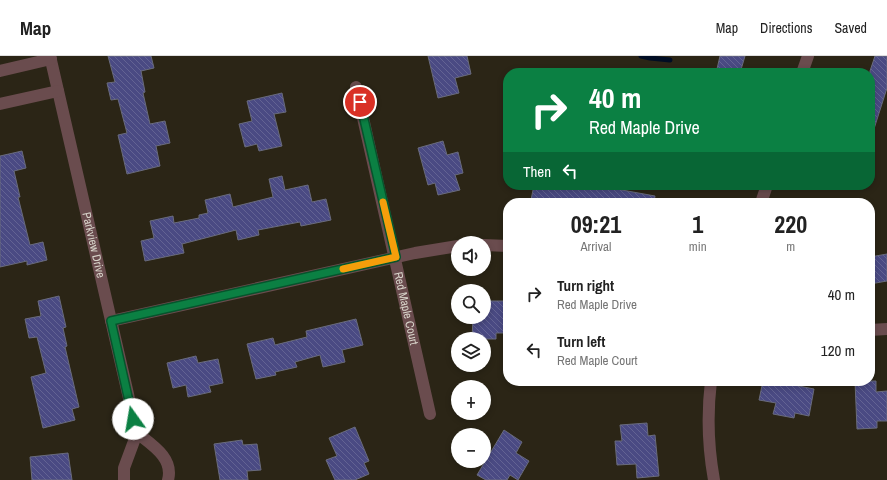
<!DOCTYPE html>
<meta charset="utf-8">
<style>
body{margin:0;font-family:"Archivo Narrow",sans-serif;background:#f6f6f6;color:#222;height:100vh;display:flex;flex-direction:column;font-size:15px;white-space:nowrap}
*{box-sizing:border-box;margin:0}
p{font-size:13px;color:#767676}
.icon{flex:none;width:22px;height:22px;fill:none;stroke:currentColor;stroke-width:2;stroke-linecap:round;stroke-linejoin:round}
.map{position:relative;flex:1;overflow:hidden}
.panel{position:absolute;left:503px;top:142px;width:372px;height:188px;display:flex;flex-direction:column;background:#fff;border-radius:16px;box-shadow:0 2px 6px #0003}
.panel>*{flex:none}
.banner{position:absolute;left:503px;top:12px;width:372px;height:122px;border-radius:16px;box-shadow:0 2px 6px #0003;background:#0b8043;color:#fff;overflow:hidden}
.fabs{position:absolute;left:451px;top:180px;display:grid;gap:8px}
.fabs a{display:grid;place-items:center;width:40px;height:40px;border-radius:50%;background:#fff;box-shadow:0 2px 6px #0003;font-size:20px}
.pin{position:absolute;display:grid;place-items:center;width:34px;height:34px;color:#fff;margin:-17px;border:2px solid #fff;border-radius:50%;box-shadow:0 1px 4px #0007}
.me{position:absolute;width:44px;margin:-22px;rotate:347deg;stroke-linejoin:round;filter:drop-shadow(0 0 3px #0008)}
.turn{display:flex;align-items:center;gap:14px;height:84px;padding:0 20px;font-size:18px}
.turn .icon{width:52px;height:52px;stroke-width:2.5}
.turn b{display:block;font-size:28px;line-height:34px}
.then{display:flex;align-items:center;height:38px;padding:0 20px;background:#0003;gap:8px;font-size:15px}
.eta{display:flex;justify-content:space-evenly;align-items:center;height:68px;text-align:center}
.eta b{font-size:24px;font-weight:800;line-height:28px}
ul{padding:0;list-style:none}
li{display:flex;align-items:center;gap:12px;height:56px;padding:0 20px}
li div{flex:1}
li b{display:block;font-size:15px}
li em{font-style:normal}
header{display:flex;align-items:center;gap:24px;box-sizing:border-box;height:56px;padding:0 20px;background:#fff;border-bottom:1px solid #e0e0e0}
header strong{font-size:19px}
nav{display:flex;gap:22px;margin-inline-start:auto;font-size:14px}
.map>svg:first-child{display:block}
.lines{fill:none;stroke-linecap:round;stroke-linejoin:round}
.stream{stroke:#000d24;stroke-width:5}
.building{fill:url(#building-back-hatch);stroke:#696b7c}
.minor{stroke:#6a4c4e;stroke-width:12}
.route-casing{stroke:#07532c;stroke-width:10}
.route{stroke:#0b8043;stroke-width:7}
.slow{stroke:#f59e0b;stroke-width:7}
.labels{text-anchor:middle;stroke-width:4;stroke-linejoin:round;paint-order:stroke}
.street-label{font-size:12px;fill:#d7d3c9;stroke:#2b2516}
</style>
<header>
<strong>Map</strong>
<nav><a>Map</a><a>Directions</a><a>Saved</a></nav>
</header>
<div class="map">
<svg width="887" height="424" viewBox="0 0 887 424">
<defs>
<pattern id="building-back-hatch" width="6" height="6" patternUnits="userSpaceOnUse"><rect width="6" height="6" fill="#4a4a83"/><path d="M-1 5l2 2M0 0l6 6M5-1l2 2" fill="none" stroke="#636393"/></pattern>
</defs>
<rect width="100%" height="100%" fill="#2b2516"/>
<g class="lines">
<!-- stream -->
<polyline class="stream" points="641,0 650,2 670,4"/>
</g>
<!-- building -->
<g class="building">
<polygon points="108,0 151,0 154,12 141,15 145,36 143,37 150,68 165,65 170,87 156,90 160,110 127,118 118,79 127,77 118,43 111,44 107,27 115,26"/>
<polygon points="428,0 467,0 471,18 455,22 459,37 438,42"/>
<polygon points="720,0 745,0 740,17 732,17 717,13"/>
<polygon points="875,0 887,0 887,32 873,76 870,76 870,15"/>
<polygon points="282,37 286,56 274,58 282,90 259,95 257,88 245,91 239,68 252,65 247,45"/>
<polygon points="443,85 447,99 458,96 463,117 455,119 460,134 438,139 435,127 428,129 418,92"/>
<polygon points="22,95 26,112 14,115 20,141 18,141 30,189 43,186 47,204 27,209 27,205 0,211 0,100"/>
<polygon points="282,120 285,134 308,129 312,146 326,143 331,164 301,170 300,166 258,174 259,179 238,184 236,174 182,188 184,197 145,205 141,185 154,182 150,165 173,160 174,167 199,162 199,159 208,157 205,144 230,138 233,151 273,141 269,123"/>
<polygon points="534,129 612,129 611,132 655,140 654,147 544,147 531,144"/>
<polygon points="887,198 887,225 870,228 870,201"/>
<polygon points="59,240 66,271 63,272 67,290 65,291 79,351 72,353 75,364 43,372 31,321 46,317 37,281 29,282 25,263 41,260 38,245"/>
<polygon points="484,245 508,245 508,277 496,277 496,283 472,283 473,261 484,261"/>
<polygon points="356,263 363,289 342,294 345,306 323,311 320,299 295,306 297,311 275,316 276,319 256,323 247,288 273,282 275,289 307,281 306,275"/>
<polygon points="196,300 198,307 218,303 223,327 209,330 211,336 188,341 186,329 173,332 167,307"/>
<polygon points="763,325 795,325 794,329 814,333 809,360 795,357 794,362 773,358 776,347 759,344"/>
<polygon points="855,325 876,325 876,336 887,335 887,365 877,365 877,372 857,373"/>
<polygon points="647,367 648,380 655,379 659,420 637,422 636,408 617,409 615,385 622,385 620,369"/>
<polygon points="355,371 369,405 364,407 369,418 355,424 335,424 326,404 337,400 329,382"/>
<polygon points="504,374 522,386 516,397 529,405 518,424 510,419 507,424 486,424 477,419"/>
<polygon points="242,384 243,389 257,388 261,414 247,415 248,424 220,424 214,388"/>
<polygon points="68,397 72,424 32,424 30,401"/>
</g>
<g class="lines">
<!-- minor -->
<g class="minor">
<path id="s1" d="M50,0L137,377L124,412V424"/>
<polyline points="0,15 51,3"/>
<polyline points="802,17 808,0"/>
<path id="s2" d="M356,31L430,358"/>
<polyline points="0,48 58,35"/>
<polyline points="761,147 767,129"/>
<polyline points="484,189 508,190"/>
<polyline points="111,265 415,197 458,190"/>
<polyline points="870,274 887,273"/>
<path d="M711,325C707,358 708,391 714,424"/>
<path d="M137,377C152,389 174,402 168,424"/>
</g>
</g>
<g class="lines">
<defs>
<polyline id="route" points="133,363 111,265 396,201 360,46"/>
</defs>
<!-- route casing -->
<use href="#route" class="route-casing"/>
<!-- route -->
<use href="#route" class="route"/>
<!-- slow -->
<polyline class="slow" points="343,213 396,201 383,146"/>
</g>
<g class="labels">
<!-- street labels -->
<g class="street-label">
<text dy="4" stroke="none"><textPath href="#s1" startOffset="194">Parkview Drive</textPath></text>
<text dy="4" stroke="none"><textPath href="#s2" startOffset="227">Red Maple Court</textPath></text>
</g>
</g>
</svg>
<div class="fabs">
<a><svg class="icon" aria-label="sound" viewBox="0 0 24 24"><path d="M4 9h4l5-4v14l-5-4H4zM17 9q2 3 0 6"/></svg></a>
<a><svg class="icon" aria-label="search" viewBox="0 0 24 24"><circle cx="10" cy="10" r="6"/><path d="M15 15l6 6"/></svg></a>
<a><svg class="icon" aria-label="layers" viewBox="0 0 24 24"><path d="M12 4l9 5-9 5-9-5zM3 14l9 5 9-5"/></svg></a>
<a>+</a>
<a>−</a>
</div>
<div class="pin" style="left:360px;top:46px;background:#d93025"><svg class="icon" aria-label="arrive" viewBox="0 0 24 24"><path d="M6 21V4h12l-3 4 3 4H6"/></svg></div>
<svg class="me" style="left:133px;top:363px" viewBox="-20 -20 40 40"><circle r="19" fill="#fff"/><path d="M0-13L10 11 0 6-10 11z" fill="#0b8043"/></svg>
<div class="banner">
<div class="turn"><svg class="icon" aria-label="right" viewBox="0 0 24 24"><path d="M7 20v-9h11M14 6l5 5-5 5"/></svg><div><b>40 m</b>Red Maple Drive</div></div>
<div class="then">Then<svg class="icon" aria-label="left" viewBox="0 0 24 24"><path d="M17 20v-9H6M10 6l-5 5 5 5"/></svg></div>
</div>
<section class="panel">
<div class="eta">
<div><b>09:21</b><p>Arrival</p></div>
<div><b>1</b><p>min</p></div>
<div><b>220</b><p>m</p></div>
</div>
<ul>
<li><svg class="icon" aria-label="right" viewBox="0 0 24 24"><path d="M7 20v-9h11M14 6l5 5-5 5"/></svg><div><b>Turn right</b><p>Red Maple Drive</p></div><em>40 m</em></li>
<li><svg class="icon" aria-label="left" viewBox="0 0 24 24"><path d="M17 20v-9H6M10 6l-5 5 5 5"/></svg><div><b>Turn left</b><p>Red Maple Court</p></div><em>120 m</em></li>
</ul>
</section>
</div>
